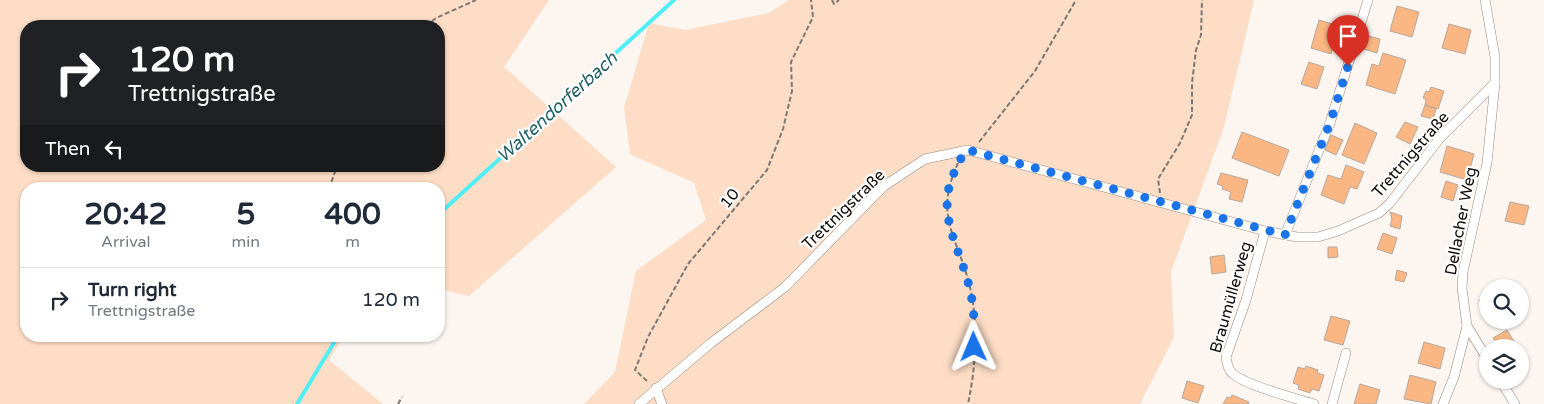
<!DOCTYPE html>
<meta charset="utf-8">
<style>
body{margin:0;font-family:"Varela Round",sans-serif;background:#f2f2f3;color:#1f2937;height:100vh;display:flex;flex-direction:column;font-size:19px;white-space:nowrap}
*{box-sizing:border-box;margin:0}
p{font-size:16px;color:#747a83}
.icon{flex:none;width:28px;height:28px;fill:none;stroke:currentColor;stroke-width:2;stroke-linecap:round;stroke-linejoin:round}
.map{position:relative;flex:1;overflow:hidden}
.details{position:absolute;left:20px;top:182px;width:425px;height:160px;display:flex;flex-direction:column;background:#fff;border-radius:20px;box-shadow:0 1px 4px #0004}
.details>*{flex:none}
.guide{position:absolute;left:20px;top:20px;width:425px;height:152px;border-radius:20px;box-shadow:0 1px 4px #0004;background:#202124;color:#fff;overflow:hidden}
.fabs{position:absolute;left:1479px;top:279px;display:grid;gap:10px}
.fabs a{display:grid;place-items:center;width:50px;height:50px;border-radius:50%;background:#fff;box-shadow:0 1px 4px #0004;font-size:25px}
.pin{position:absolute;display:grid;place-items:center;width:42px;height:42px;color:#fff;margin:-51px -21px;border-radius:50% 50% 50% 0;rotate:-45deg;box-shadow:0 0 5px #0007}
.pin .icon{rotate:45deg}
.me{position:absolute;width:55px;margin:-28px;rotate:359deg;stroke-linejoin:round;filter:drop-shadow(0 0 4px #0008)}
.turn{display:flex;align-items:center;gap:18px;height:105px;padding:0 25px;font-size:22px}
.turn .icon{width:65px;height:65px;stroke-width:2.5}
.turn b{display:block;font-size:35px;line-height:42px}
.then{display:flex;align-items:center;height:48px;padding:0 25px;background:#0003;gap:10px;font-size:19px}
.eta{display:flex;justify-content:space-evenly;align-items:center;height:85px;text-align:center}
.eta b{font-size:30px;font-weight:800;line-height:35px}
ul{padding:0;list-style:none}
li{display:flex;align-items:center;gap:15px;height:65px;padding:0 25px;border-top:1px solid #e0e1e3}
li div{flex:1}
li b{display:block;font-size:19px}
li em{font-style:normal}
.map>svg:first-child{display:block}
.green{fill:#fdddc5;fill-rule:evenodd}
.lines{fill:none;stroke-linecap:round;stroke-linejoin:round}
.stream{stroke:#50eef6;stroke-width:4}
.building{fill:#fab783;stroke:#b9a89c}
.street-casing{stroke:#99897d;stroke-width:10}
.path{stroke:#7e7873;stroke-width:2;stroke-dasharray:5 2.5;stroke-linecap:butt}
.street{stroke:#fff;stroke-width:9}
.route{stroke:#1a73e8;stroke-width:9;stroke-dasharray:0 16.2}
.labels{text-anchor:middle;stroke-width:4.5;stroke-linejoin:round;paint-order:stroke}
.street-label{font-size:16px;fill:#110b07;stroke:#fff}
.water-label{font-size:18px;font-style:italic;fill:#226164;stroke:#fff}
</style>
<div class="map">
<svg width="1544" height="404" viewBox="0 0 1544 404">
<rect width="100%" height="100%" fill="#fcf5f0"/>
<!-- green -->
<g class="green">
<path d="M0,0H549L504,67L616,167L469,296L439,289V189H26V336H344L329,360L383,404H0ZM26,26H439V166H26Z"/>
<polygon points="789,0 1254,0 1224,127 1171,272 1174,337 1140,404 584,404 615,372 636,271 706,220 694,183 630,154 624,108 649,23 685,30 769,13"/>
</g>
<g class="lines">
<!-- stream -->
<g class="stream">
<polyline points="439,214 674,0"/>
<polyline points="297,404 338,336"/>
</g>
</g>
<!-- building -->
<g class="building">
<polygon points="1397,6 1419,12 1412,37 1390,31"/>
<polygon points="1319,20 1339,26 1331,54 1311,48"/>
<polygon points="1449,24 1471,30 1465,54 1442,48"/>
<polygon points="1364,35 1380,39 1377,53 1360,48"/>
<polygon points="1383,53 1406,60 1395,94 1366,85 1372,64 1379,66"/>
<polygon points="1309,62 1324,67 1317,89 1301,84"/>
<polygon points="1431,87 1444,91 1438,109 1425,105 1426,99 1423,98 1426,91 1429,92"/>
<polygon points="1425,105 1436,109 1433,119 1421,116"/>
<polygon points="1405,122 1418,127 1410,144 1396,137"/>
<polygon points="1355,123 1377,133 1364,164 1342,155"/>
<polygon points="1242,132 1289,150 1279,176 1232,158"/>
<polygon points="1331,135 1343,140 1336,155 1325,150"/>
<polygon points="1447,146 1474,154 1467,180 1440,172"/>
<polygon points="1346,165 1364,172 1357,189 1350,187 1344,204 1321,195 1328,175 1341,179"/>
<polygon points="1221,173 1248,180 1242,202 1229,199 1231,192 1222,189 1223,186 1217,184"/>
<polygon points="1446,181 1458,185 1453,201 1441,197"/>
<polygon points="1510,202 1529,206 1524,225 1505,221"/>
<polygon points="1390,212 1402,216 1400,229 1390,226 1392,219"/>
<polygon points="1383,233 1397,238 1392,254 1377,249"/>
<polygon points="1328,247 1337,247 1338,257 1328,258"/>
<polygon points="1224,255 1226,272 1212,274 1210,257"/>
<polygon points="1397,270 1407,273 1404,282 1395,280"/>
<polygon points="1488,297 1488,317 1486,317 1479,300"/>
<polygon points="1331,316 1350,321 1343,345 1324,340"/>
<polygon points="1507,330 1518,348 1496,348 1498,345 1493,338"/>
<polygon points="1424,342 1445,348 1440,369 1418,363"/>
<polygon points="1306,366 1318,370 1317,373 1324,375 1319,391 1312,389 1310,393 1298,389 1299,385 1293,383 1298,367 1305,369"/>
<polygon points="1410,375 1436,382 1431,404 1404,399"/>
<polygon points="1187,381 1204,386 1198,403 1182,398"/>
<polygon points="1360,384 1380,390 1376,404 1354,404"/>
<polygon points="1232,395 1249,402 1248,404 1223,404 1227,397 1231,398"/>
</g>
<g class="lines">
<defs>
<g id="street">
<polyline points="1485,0 1495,57 1495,83 1487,163 1463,272 1462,288 1467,326 1488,360"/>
<path d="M1265,231L1246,300L1226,357C1227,364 1228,370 1233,374C1247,386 1295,398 1314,404"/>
<polyline points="1285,235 1330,123 1368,0"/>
<polyline points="1500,380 1515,404"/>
<polyline points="656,388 662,404"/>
<polyline points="639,404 711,343 785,287 884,186 925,159 968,150 1265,231 1297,237 1318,237 1338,231 1379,213 1390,203 1440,138 1495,83"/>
<polyline points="1332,404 1346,353"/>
<polyline points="1443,404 1454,377 1467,326"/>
</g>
</defs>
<!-- street casing -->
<use href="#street" class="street-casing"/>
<!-- path -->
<g class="path">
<polyline points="832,0 834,4 839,0"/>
<polyline points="426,26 436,18 476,0"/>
<polyline points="979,142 1035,71 1076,0"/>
<path d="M958,163C934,216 956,234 969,283C979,322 976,366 968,404"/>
<polyline points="329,189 337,166"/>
<polyline points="1160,193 1158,179 1180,143 1192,115 1192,83 1196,50 1201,35 1202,0"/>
<polyline points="647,381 635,370 648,337 688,264 767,170 783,129 792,91 791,62 813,17 811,0"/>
<polyline points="398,404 402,397"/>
</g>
<!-- street -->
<use href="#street" class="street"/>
</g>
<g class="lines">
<!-- route -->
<path class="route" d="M974,347C975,327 974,302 968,282C958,245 936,212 954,173C958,164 961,156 968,150L1285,235L1330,123L1348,66"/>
</g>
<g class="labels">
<!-- street labels -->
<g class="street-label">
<text transform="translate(1410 154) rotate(-49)" y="6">Trettnigstraße</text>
<text transform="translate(729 198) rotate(-50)" y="6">10</text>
<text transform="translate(843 209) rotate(-44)" y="6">Trettnigstraße</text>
<text transform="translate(1460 221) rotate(-79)" y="6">Dellacher Weg</text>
<text transform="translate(1230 297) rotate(-74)" y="6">Braumüllerweg</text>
</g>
<!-- water labels -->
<g class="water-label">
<text transform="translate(557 107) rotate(-42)" y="6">Waltendorferbach</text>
</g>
</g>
</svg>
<div class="fabs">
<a><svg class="icon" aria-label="search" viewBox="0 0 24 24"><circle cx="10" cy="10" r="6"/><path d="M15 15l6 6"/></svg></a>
<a><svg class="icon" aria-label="layers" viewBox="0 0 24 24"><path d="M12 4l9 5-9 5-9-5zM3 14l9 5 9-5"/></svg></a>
</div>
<div class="pin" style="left:1348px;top:66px;background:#d93025"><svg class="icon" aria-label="arrive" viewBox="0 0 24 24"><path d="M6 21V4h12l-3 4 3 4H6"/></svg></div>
<svg class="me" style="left:974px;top:347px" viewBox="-20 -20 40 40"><path d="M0-17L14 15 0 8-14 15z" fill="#1a73e8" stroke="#fff" stroke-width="4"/></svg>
<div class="guide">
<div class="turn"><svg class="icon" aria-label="right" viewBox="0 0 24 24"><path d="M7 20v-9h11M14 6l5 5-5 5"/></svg><div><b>120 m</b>Trettnigstraße</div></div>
<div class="then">Then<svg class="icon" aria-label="left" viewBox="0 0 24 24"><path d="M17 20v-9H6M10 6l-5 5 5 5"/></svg></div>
</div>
<section class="details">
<div class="eta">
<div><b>20:42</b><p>Arrival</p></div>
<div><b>5</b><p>min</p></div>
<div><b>400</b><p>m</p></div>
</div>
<ul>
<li><svg class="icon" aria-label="right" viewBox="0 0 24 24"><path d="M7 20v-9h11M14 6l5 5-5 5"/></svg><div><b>Turn right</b><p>Trettnigstraße</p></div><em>120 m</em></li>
</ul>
</section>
</div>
